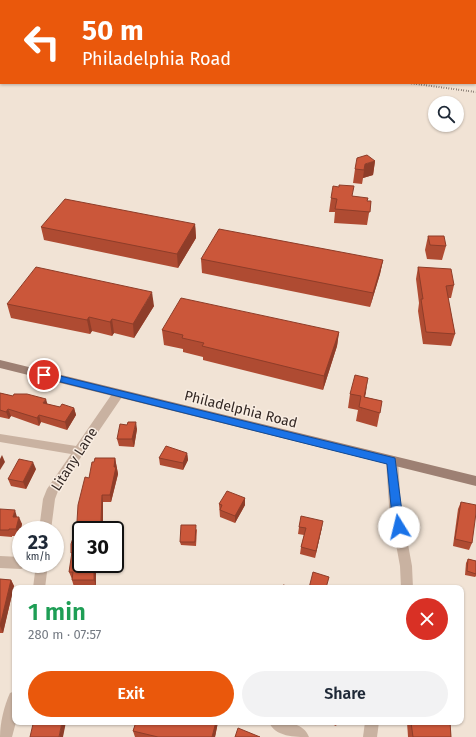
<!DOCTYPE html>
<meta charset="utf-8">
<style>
body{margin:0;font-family:"Fira Sans",sans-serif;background:#f2f2f3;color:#1f2937;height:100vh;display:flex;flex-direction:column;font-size:15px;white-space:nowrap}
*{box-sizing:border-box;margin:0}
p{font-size:13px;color:#747a83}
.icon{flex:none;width:22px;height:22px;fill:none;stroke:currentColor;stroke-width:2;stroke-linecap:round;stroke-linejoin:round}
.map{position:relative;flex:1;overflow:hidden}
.side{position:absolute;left:12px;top:585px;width:452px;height:140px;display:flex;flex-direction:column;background:#fff;border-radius:8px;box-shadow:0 1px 3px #0004}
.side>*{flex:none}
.hud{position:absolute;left:0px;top:0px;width:476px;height:84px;box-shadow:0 1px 3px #0004;background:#ea580c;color:#fff;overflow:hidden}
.tools{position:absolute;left:428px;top:96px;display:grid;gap:8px}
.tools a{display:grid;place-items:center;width:36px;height:36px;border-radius:50%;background:#fff;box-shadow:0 1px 3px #0004;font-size:20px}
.speed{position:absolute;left:12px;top:521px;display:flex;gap:8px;font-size:20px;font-weight:700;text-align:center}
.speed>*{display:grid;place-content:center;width:52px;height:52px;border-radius:50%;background:#fff;box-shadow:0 1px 3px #0004;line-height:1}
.speed small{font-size:10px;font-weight:400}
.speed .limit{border:2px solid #111;border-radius:6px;background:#fff;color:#111}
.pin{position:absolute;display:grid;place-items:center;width:34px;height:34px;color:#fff;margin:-17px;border:2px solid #fff;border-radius:50%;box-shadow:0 1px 4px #0007}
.me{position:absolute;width:44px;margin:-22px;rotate:351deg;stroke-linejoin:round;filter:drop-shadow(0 0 3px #0008)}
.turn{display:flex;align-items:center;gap:14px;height:84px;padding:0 16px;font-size:18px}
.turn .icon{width:52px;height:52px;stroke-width:2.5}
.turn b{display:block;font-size:28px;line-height:34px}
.round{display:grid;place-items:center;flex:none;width:42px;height:42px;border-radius:21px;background:#f2f2f3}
.headline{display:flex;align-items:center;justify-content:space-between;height:68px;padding:0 16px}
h1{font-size:24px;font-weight:600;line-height:30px;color:#1e9e55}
.primary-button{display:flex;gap:8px;margin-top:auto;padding:8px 16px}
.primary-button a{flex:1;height:46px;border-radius:24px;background:#ea580c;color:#fff;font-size:16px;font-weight:600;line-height:46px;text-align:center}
.primary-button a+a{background:#f2f2f3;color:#1f2937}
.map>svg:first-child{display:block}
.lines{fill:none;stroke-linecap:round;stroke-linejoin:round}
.street{fill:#c9b2a1;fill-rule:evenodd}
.secondary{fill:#9d8073;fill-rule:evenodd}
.highway{fill:#55423b;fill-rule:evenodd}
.rail{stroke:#332824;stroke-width:2;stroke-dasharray:0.5 2;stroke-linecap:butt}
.wall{fill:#af4b32}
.shaded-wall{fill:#8e3d29}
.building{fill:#cb573a;stroke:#8e3d29}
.route{fill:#1a73e8;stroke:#114b97}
.labels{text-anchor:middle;stroke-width:3;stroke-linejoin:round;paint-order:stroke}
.street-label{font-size:14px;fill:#332824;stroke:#f9ede2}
</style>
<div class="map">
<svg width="476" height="737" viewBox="0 0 476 737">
<rect width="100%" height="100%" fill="#f1e3d5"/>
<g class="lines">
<!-- street -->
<g class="street">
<polygon points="118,390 122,391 123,394 122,397 58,491 55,499 51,530 39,530 43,499 47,489 71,454 0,442 0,434 76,446 114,391"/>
<polygon points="392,457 396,458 398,461 401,506 412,566 413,588 401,588 400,566 389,506 386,461 388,458"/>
<polygon points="0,556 21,557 21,564 27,564 25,567 21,569 0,568"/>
<polygon points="36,564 48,564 45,588 33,588"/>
<path d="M15,691L16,722L12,737H0C0,723 4,706 10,693Z"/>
<path d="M269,722C283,722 303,721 309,737C295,737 275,737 269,722Z"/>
<polygon points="365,722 379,722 377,737 363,737"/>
</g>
<!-- secondary -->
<polygon class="secondary" points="0,360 476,476 476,486 0,368"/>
<!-- highway -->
<g class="highway">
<polygon points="133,0 147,0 147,1 134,1"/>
<polygon points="174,0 189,0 189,1 175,1"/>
<rect x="475" y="38" width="1" height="4"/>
</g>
<!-- rail -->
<polyline class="rail" points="409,83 476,92"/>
</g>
<!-- wall -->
<g class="wall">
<polygon points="284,0 298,0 297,1 284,1"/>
<rect x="475" y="41" width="1" height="22"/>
<polygon points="375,161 373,175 363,178 362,184 353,183 355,169"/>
<polygon points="353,196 367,201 371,201 367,225 334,223 335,212 329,212 331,198"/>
<polygon points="195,224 196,238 178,268 44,240 41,227"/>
<polygon points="428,236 446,246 442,260 427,259 425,250"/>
<polygon points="201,259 383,260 380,274 370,307 202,273"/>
<polygon points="418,267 454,285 451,298 448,298 455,334 451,346 423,344 418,311 419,303 416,279"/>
<polygon points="7,304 154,306 134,338 114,333 112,336 92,331 90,334 11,318"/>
<polygon points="162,330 339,332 337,346 323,390 203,360 203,357 183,352 183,349 164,345"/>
<polygon points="366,392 365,397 382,401 377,427 356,421 358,410 348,408 350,394"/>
<polygon points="0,393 60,407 74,408 76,415 67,430 41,422 39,426 11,416 9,419 0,417"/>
<polygon points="137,429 134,447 119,446 117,439"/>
<polygon points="187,453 188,460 183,470 160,465 159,458"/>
<polygon points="115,458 118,474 111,502 103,502 103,529 97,530 81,530 81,564 96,564 96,586 74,587 72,580 72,579 69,572 72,556 71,553 76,538 89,478 94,462"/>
<polygon points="36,469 26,489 11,486 8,479"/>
<polygon points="245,498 245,505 235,523 220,517 219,504"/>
<polygon points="461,502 472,543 469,550 453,546 458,509"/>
<polygon points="0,509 17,517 22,524 19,536 12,536 12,537 0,536"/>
<polygon points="299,527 322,527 315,558 300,554 301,547 304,535 298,534"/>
<polygon points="197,529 196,546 181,545 180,542"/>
<polygon points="468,559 476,561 476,576 475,577 465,575 466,563"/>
<polygon points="0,579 11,580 14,586 3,633 0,633"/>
<polygon points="136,722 218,722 215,737 135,737 133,731"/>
<polygon points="327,722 338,722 336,726"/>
<polygon points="407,722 450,722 451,737 408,737"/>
</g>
<!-- shaded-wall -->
<g class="shaded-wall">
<polygon points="0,0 11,0 11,1 1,1 1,9 0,10"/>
<polygon points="375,161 373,175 363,178 362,184 365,164"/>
<polygon points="195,224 196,238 178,268 177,254"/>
<polygon points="383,260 380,274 370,307 373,293"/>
<polygon points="152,292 154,306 134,338 133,324"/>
<polygon points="89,317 92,331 90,334 87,320"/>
<polygon points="112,319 114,333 112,336 110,322"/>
<polygon points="339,332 337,346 323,390 324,376"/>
<polygon points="368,378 366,392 361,411 364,397"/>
<polygon points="46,399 48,406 43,403"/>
<polygon points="74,408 76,415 67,430 65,422"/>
<polygon points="8,409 11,416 9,419 6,412"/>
<polygon points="39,415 41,422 39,426 37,418"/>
<polygon points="136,422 137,429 134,447 132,439"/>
<polygon points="187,453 188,460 183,470 183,463"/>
<polygon points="2,455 5,462 0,470 0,459"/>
<polygon points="115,458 118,474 111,502 110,495"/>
<polygon points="33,462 36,469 26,489 23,482"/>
<polygon points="102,495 103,502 103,529 101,522"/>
<polygon points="245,498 245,505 235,523 235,516"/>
<polygon points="15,510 17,517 13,517"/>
<polygon points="19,517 22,524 19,536 16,529"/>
<polygon points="323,521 322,527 315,558 316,551"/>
<polygon points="96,523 97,530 95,530"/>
<polygon points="94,564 96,564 96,586 94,580"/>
<polygon points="11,580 14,586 3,633 0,626"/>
<polygon points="62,722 66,722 63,737 59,737"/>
<polygon points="216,722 218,722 215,737 212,737"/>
</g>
<!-- building -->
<g class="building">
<rect x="475" y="41" width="1" height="10"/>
<polygon points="367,155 375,161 365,164 364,170 355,169 357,158"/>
<polygon points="339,185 354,186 352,196 368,198 367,201 371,201 370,212 335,209 337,199 331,198 333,186 339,187"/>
<polygon points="65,199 195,224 177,254 41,227"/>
<polygon points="219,229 383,260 373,293 201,259"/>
<polygon points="428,236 444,236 446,246 430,245"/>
<polygon points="36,267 152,292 133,324 112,319 110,322 89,317 87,320 7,304"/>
<polygon points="418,267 451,269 454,285 446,286 455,334 426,332 421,299 423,299"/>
<polygon points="181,298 339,332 324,376 202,346 204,343 182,338 183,335 162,330"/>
<polygon points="355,375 368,378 364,397 382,401 380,413 359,407 361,396 350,394"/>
<polygon points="0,393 13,396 14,394 27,394 46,399 43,403 60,407 62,404 74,408 65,422 39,415 37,418 8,409 6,412 0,410"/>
<polygon points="128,422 136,422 132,439 117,439 120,424 127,425"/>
<polygon points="166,446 187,453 183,463 159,458"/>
<polygon points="95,458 115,458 114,467 116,467 110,495 102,495 101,522 96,523 95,530 81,530 81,564 94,564 94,580 72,580 73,572 69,572 72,552 71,553 71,544 73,538 76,538 78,505 85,477 89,478 92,462 94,462"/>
<polygon points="19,459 33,462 23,482 8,479"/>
<polygon points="227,491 245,498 235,516 220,510 222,505 219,504"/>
<polygon points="461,502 476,505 476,513 472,543 455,539"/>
<polygon points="0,509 15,510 13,517 19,517 16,529 9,529 9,530 0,530"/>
<polygon points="301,516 323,521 316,551 301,547 306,528 299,527"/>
<polygon points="181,525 196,525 195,542 180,542"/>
<polygon points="468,559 476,561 476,574 467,571"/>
<polygon points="313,572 329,577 326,588 309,588"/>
<polygon points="0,579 11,580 0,626"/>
<polygon points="283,585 297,588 283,588"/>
<polygon points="36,722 62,722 59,737 30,737 33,724 35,724"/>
<polygon points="136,722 216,722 212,737 158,737 133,731"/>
<polygon points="411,722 450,722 451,737 413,737"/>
<polygon points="238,728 260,737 235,737"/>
</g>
<!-- route -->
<polygon class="route" points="44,372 395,458 404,527 402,530 395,530 393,527 387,464 41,377 41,373"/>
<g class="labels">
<!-- street labels -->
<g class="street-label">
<text transform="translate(241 409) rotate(14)" y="5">Philadelphia Road</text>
<text transform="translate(74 459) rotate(-57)" y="5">Litany Lane</text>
</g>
</g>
</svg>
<div class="tools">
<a><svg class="icon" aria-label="search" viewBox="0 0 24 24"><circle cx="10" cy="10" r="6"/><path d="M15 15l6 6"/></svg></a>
</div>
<div class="speed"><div>23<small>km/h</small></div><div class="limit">30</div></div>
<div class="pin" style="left:44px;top:375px;background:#d93025"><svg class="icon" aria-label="arrive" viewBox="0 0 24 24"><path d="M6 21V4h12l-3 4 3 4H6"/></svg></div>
<svg class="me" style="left:399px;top:527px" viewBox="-20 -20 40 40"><circle r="19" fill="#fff"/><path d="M0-13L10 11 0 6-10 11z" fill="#1a73e8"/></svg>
<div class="hud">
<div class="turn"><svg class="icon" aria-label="left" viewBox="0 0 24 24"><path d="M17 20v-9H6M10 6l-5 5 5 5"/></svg><div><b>50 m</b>Philadelphia Road</div></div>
</div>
<section class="side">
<div class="headline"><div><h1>1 min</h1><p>280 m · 07:57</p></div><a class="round" style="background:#d93025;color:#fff"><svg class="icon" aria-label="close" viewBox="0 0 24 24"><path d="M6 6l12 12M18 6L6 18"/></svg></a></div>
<div class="primary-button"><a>Exit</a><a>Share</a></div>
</section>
</div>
